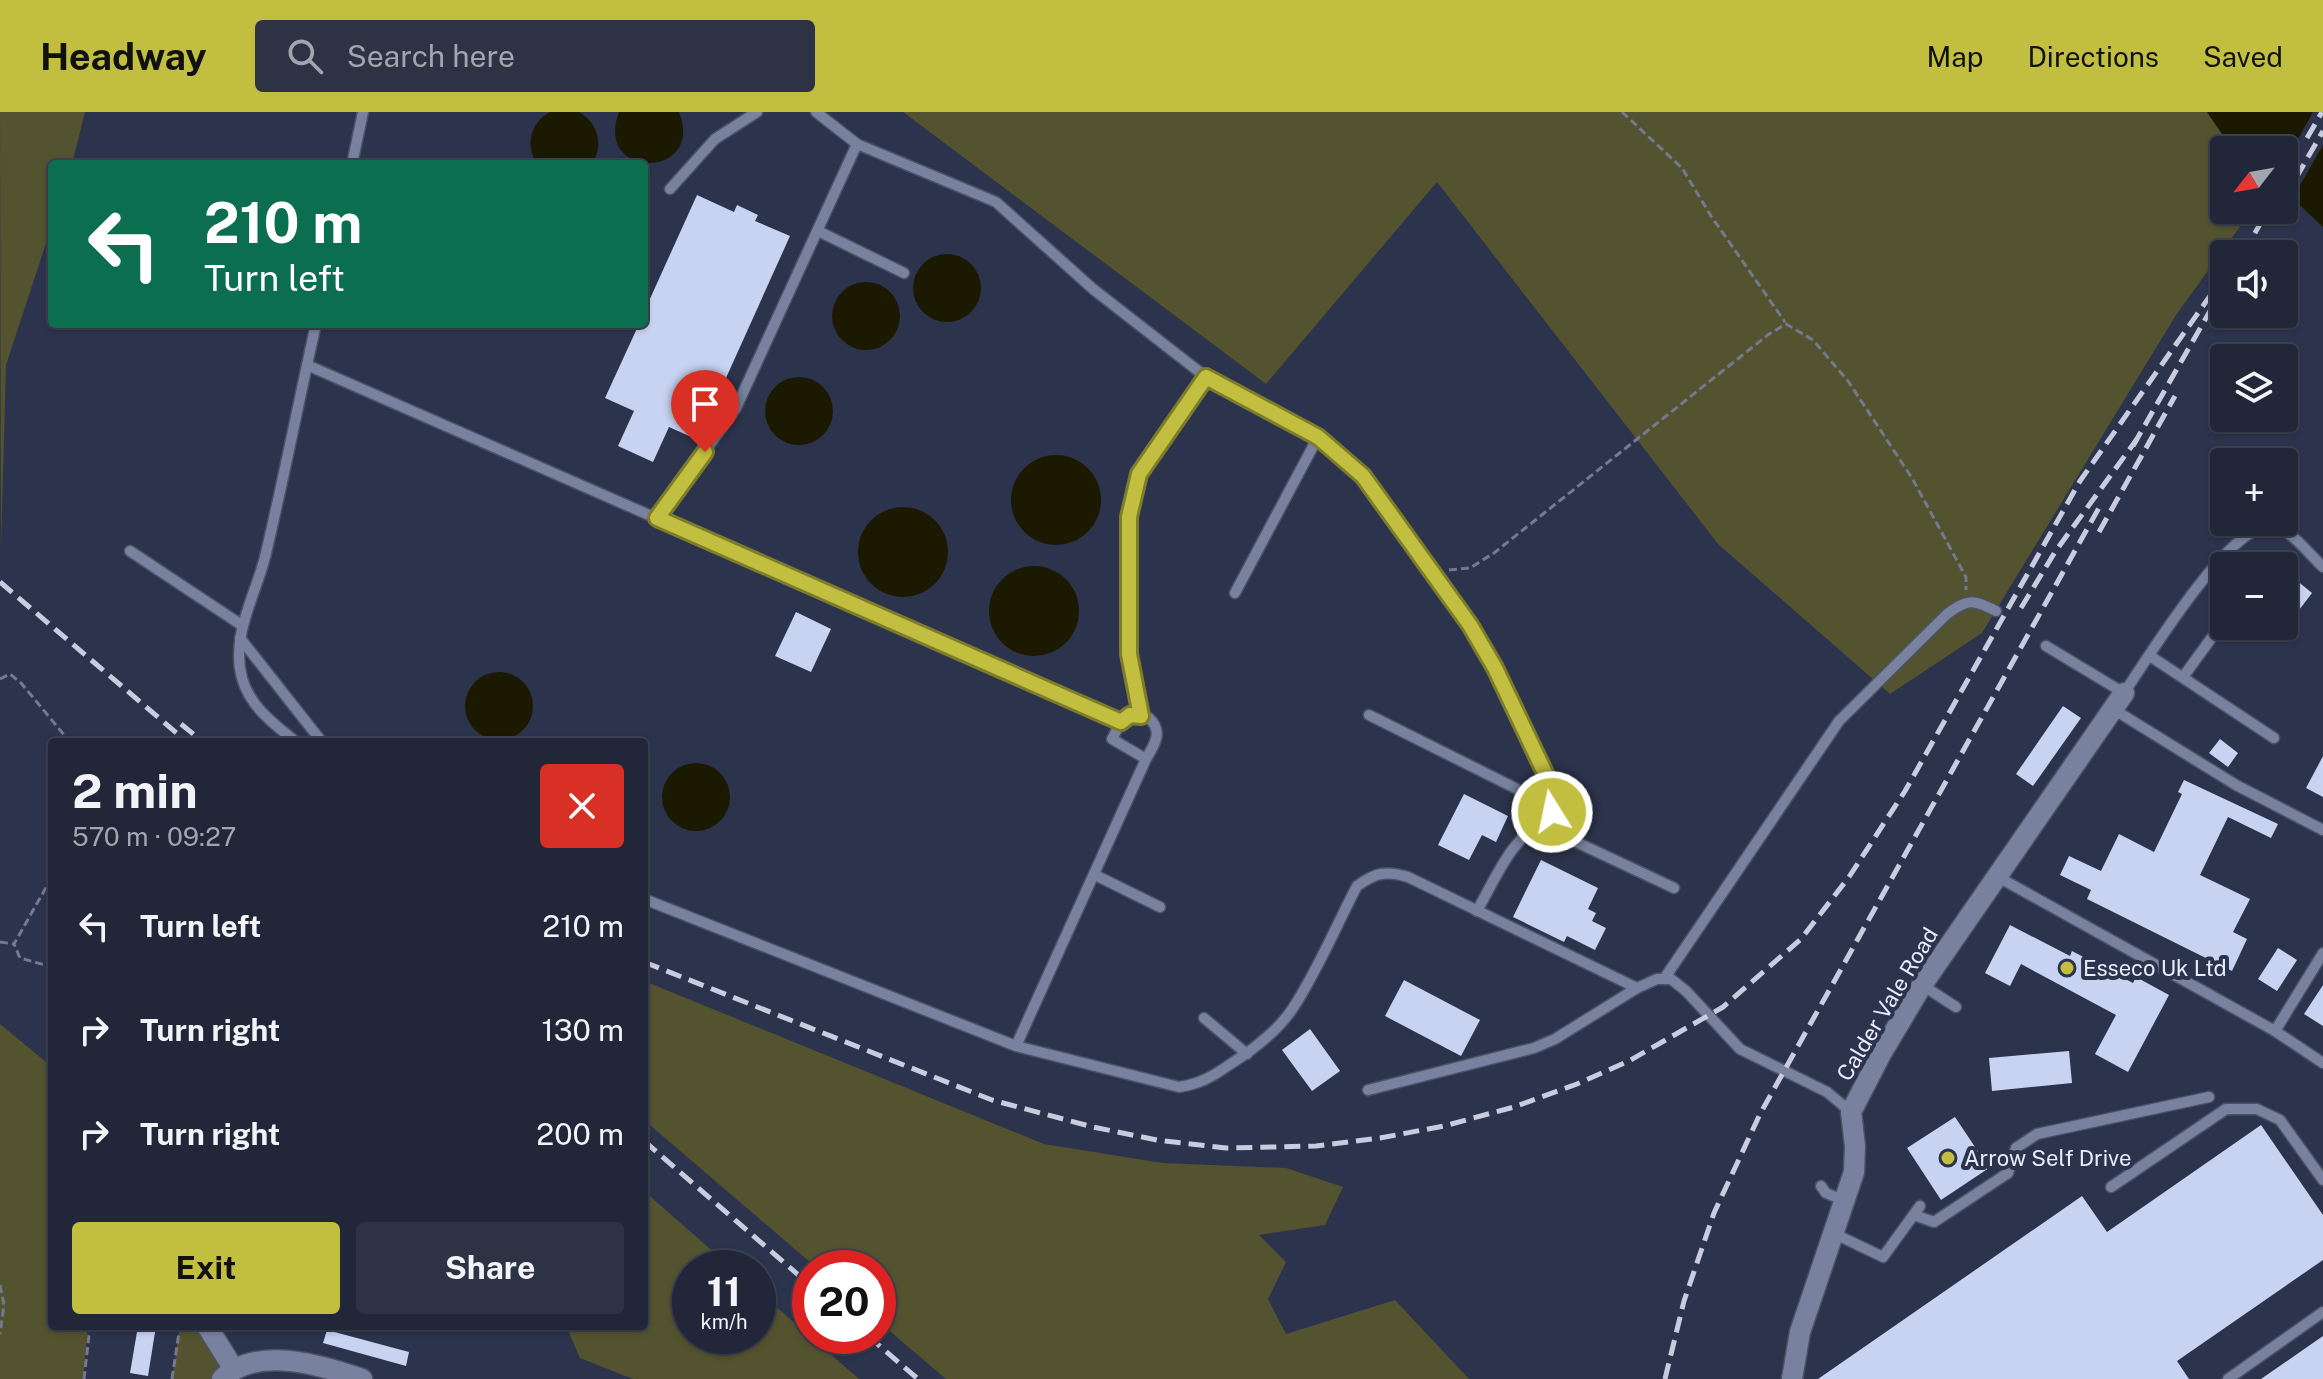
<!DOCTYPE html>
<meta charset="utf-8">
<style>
body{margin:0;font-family:"Public Sans",sans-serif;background:#2d3244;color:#f1f3f6;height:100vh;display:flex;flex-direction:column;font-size:30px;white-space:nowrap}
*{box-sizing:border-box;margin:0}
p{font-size:26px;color:#a2a5ae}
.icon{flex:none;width:44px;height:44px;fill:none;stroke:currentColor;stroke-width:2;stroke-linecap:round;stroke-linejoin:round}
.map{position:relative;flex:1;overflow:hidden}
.side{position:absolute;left:48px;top:626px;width:600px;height:592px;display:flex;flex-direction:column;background:#212639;border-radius:8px;box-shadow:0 2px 6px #0004,0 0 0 2px #3e4353}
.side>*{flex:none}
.top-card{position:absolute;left:48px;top:48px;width:600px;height:168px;border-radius:8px;box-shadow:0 2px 6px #0004,0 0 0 2px #3e4353;background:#0b6e4f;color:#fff;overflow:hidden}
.needle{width:52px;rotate:239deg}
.buttons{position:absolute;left:2210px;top:24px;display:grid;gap:16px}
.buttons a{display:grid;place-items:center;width:88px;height:88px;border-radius:8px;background:#212639;box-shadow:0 2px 6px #0004,0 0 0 2px #3e4353;font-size:40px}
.speed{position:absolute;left:672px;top:1138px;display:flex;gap:16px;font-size:40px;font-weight:700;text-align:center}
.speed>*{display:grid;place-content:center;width:104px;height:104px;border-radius:50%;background:#212639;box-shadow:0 2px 6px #0004,0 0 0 2px #3e4353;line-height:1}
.speed small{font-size:20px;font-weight:400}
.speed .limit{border:12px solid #d22;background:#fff;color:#111}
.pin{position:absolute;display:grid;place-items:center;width:68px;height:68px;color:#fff;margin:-82px -34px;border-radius:50% 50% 50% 0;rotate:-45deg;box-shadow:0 0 8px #0007}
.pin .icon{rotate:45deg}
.me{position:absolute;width:88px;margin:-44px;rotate:350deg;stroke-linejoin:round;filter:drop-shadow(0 0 6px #0008)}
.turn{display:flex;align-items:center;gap:28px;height:168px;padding:0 24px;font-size:36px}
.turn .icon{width:104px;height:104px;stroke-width:2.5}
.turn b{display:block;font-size:56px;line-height:68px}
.round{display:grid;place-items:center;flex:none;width:84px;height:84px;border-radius:8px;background:#2d3244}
.head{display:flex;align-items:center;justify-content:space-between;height:136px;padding:0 24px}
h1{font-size:48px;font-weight:700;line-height:60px}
.primary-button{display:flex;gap:16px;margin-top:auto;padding:16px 24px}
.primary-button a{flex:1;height:92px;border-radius:8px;background:#c1be40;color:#111;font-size:32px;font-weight:700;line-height:92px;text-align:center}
.primary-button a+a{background:#2d3244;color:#f1f3f6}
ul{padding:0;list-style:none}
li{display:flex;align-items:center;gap:24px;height:104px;padding:0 24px}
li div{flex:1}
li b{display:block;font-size:30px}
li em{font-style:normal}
header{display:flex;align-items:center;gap:48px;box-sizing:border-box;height:112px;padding:0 40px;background:#c1be40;color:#111}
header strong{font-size:38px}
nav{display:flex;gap:44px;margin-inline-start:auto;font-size:28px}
.search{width:560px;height:72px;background:#2d3244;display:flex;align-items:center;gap:20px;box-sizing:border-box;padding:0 28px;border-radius:8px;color:#a2a5ae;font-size:30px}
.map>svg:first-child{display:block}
.green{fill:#53532f}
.water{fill:#1b1a01}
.pier{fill:#2c334c}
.building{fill:#c8d3f2}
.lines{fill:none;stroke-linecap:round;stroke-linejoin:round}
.service-casing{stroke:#4b5266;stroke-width:13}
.minor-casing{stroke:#4b5266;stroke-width:23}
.path{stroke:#73798f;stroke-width:3;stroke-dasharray:8 4;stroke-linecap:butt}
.service{stroke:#78829e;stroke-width:10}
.minor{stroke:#78829e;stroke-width:20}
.rail{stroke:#c7ccde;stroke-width:5;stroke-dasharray:16 8;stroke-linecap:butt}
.route-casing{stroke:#7d7c2a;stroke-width:20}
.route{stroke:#c1be40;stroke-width:14}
.poi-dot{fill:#c1be40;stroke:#2c334c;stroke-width:3}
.labels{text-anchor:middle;stroke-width:8;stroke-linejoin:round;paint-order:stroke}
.poi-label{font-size:22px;fill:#e8edfd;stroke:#2c334c;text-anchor:start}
.street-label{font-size:22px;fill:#e8edfd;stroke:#2c334c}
</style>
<header>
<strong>Headway</strong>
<div class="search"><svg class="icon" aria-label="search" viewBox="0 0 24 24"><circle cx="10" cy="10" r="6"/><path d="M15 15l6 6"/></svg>Search here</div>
<nav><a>Map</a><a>Directions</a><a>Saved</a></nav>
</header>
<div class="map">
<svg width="2323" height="1267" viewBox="0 0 2323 1267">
<rect width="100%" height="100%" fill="#2c334c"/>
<!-- green -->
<g class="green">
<polygon points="0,0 85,0 72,52 52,52 52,113 6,253 1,435"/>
<polygon points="903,0 2207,0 2233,38 2224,38 2224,98 2252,98 2176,203 1982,521 1890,582 1718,432 1437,70 1266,272"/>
<polygon points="644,869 1044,1032 1162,1051 1286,1056 1343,1075 1325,1113 1259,1123 1286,1150 1268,1187 1286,1222 1395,1188 1469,1267 946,1267 878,1209 878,1156 817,1156 644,1008"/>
<polygon points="0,912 52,955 52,1214 88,1214 83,1267 0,1267"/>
<polygon points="644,1079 732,1156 690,1156 690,1224 758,1224 758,1179 859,1267 633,1267 580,1246 566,1214 644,1214"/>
<polygon points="180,1214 207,1214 233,1256 222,1267 172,1267"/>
</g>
<!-- water -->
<g class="water">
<path d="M550,0H579C598,11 604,33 592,52H537C525,33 530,11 550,0Z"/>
<path d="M619,0H679C706,67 593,69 619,0Z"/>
<polygon points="2207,0 2323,0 2323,115 2284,78 2284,38 2233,38"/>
<circle cx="947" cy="176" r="34"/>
<circle cx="866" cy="204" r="34"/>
<circle cx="799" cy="299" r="34"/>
<circle cx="1056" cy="388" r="45"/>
<circle cx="903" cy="440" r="45"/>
<circle cx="1034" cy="499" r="45"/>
<circle cx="499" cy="594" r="34"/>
<circle cx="696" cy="685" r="34"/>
</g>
<!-- pier -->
<polygon class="pier" points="2313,0 2323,0 2323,33 2290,91 2284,84 2284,52"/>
<!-- building -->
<g class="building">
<polygon points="697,83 734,100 737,93 758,103 755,109 790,124 698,328 669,315 653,350 618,334 634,299 605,286 639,212 644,212 644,200"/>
<polygon points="2284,458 2312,481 2296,502 2284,492"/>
<polygon points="796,500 831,517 811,560 775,544"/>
<polygon points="2063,594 2081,606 2033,674 2016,662"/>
<polygon points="2220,627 2238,641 2228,655 2209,641"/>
<polygon points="2323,644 2323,685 2306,676"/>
<polygon points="2184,668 2278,712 2271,726 2228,705 2200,763 2250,787 2233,820 2247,827 2232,859 2087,787 2091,778 2060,763 2069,744 2101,759 2119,722 2154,740 2182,682 2178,680"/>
<polygon points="1464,682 1508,704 1496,730 1482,723 1469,748 1438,733"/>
<polygon points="1541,748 1598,776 1588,797 1596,801 1592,809 1606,816 1595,838 1567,824 1564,830 1513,805"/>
<polygon points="2010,813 2070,844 2072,839 2133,871 2136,865 2169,883 2128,960 2095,942 2116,903 2021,852 2010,874 1985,861"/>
<polygon points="2278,836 2297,848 2277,879 2258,867"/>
<polygon points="1404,868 1480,908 1461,944 1385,904"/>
<polygon points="2323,873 2323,914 2304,902"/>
<polygon points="1310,917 1340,959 1312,979 1282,938"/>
<polygon points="2069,939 2072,971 1992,979 1989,946"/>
<polygon points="1955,1005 1989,1056 1941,1088 1907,1036"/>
<polygon points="2261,1013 2323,1103 2323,1148 2177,1249 2189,1267 1818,1267 2082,1084 2107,1120"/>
<polygon points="138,1214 156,1214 148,1264 130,1261"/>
<polygon points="327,1218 409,1240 406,1254 323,1231"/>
<polygon points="2323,1224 2323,1267 2261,1267"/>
</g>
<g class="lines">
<defs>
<g id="service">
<polyline points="816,0 857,32 996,90 1093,177 1206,265 1318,325 1363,364 1470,513 1495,556 1545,661 1552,700 1560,717 1574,729 1674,776"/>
<polyline points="352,52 363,0"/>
<polyline points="670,77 715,27 757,0"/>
<polyline points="818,119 904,161"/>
<polyline points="307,253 1121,610"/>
<polyline points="657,406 736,296 857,32"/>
<polyline points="130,439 243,514"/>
<polyline points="1235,481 1318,325"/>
<polyline points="240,526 322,630"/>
<path d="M2046,534L2124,581C2147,547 2224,422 2263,416C2267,416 2277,417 2282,418C2293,421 2313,446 2323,455"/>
<polyline points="2150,544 2274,626"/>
<polyline points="2183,565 2218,517"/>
<polyline points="2113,597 2236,673 2323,718"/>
<path d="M1369,603L1537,687L1552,700C1509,731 1502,754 1477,799"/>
<polyline points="1141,604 1129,542 1129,405 1139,362 1206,265"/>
<path d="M296,630C274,612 250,595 242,566C230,523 257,481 266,441C284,365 299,288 316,212"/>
<polyline points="1095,763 1160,795"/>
<polyline points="1998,765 2275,919 2323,841"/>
<path d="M644,787L1016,934L1179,975C1199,972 1212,965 1229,953C1253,938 1277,920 1293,896C1318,858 1336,814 1357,774C1375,761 1386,758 1408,765L1637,876"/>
<path d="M1664,867L1839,609L1947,502C1968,487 1972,487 1996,499"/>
<polyline points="1922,873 1956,895"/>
<polyline points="1204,906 1247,942"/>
<polyline points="2275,919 2323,951"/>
<path d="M1016,934L1146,647L1112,627L1121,610L1130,603L1149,606C1164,620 1154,633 1146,647"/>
<polyline points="1368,978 1534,936 1555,927 1637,876 1657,867 1671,867 1686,879 1740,937 1827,980 1851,1000"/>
<polyline points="1821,1074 1826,1081 1845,1089"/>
<polyline points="2111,1075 2226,997 2257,997 2280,1008 2323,1068"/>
<polyline points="1914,1103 1934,1110 2008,1061 2016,1036 2037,1022 2209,985"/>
<polyline points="1833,1121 1883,1145 1920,1094"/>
<polyline points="2228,1267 2323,1200"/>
</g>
<g id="minor">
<polyline points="207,1214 233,1256"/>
<path d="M222,1267C257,1233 321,1253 362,1267"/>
<polyline points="1792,1267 1800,1220 1854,1060 1855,1034 1851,1000 1881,942 1922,873 2124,581"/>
</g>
</defs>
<!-- service casing -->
<use href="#service" class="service-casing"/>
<!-- minor casing -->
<use href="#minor" class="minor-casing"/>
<!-- path -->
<g class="path">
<polyline points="1622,0 1682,56 1711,104 1785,210"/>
<polyline points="1449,458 1470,456 1494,441 1769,222 1786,212 1813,228 1848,269 1912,366 1966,465 1966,478"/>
<polyline points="0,567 10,562 21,571 70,630"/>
<polyline points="52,765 14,832 20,846 52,855"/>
<polyline points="0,830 14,832"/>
<polyline points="0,1173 4,1193 0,1222"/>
<polyline points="84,1267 90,1214"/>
<polyline points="172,1267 180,1214"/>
</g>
<!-- service -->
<use href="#service" class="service"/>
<!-- minor -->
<use href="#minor" class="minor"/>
<!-- rail -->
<g class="rail">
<polyline points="2307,26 2322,0"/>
<polyline points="2284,87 2323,19"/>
<polyline points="2243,142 2268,98"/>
<polyline points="2133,334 2210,199"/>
<polyline points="2099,420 2175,284"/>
<polyline points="0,470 187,630"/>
<polyline points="2021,496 2055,440 2137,327"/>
<polyline points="181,612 203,630"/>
<polyline points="644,850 992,988 1093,1015 1157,1028 1226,1036 1316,1034 1380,1026 1444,1014 1514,995 1577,972 1629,949 1723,895 1801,827 1849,765 1905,679 2080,369 2224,164"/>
<polyline points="644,1029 810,1173"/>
<polyline points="868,1224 918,1267"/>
<polyline points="1665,1267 1684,1189 1714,1101 1760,1002 2100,394"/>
</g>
</g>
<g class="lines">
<defs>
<polyline id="route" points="705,340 657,406 1121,610 1130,603 1141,604 1129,542 1129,405 1139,362 1206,265 1318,325 1363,364 1470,513 1495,556 1545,661 1552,700"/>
</defs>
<!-- route casing -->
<use href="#route" class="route-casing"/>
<!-- route -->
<use href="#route" class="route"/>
</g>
<!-- markers -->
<g class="poi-dot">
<circle cx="2067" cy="856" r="8"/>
<circle cx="1948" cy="1046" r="8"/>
</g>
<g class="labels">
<!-- poi labels -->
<g class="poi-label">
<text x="2083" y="864">Esseco Uk Ltd</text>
<text x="1964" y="1054">Arrow Self Drive</text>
</g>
<!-- street labels -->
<g class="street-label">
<text transform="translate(1887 892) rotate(-59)" y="8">Calder Vale Road</text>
</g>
</g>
</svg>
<div class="buttons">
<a><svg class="needle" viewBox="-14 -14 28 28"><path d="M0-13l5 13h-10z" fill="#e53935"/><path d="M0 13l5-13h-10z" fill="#a2a5ae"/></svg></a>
<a><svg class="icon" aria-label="sound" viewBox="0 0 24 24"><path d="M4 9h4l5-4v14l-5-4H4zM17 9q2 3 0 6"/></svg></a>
<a><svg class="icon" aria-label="layers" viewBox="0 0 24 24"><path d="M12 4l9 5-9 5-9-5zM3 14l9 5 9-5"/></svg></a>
<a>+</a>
<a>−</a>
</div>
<div class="speed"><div>11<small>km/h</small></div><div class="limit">20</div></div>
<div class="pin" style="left:705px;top:340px;background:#d93025"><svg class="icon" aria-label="arrive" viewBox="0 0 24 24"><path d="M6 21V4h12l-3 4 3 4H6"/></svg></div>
<svg class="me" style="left:1552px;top:700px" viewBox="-20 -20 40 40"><circle r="17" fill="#c1be40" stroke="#fff" stroke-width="3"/><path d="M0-11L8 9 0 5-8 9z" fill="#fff"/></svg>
<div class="top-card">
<div class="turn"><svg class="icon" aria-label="left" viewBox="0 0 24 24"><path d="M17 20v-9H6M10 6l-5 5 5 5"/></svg><div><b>210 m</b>Turn left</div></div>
</div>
<section class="side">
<div class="head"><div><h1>2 min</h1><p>570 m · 09:27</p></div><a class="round" style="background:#d93025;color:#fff"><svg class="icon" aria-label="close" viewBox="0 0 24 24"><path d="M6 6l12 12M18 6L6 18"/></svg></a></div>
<ul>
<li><svg class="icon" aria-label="left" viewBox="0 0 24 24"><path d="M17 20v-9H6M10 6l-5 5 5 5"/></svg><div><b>Turn left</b></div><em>210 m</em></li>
<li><svg class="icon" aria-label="right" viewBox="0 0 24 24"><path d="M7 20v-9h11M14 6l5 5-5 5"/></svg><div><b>Turn right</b></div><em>130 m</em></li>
<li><svg class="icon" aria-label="right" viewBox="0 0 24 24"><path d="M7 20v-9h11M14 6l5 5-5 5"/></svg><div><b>Turn right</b></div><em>200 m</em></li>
</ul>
<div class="primary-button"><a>Exit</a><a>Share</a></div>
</section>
</div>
